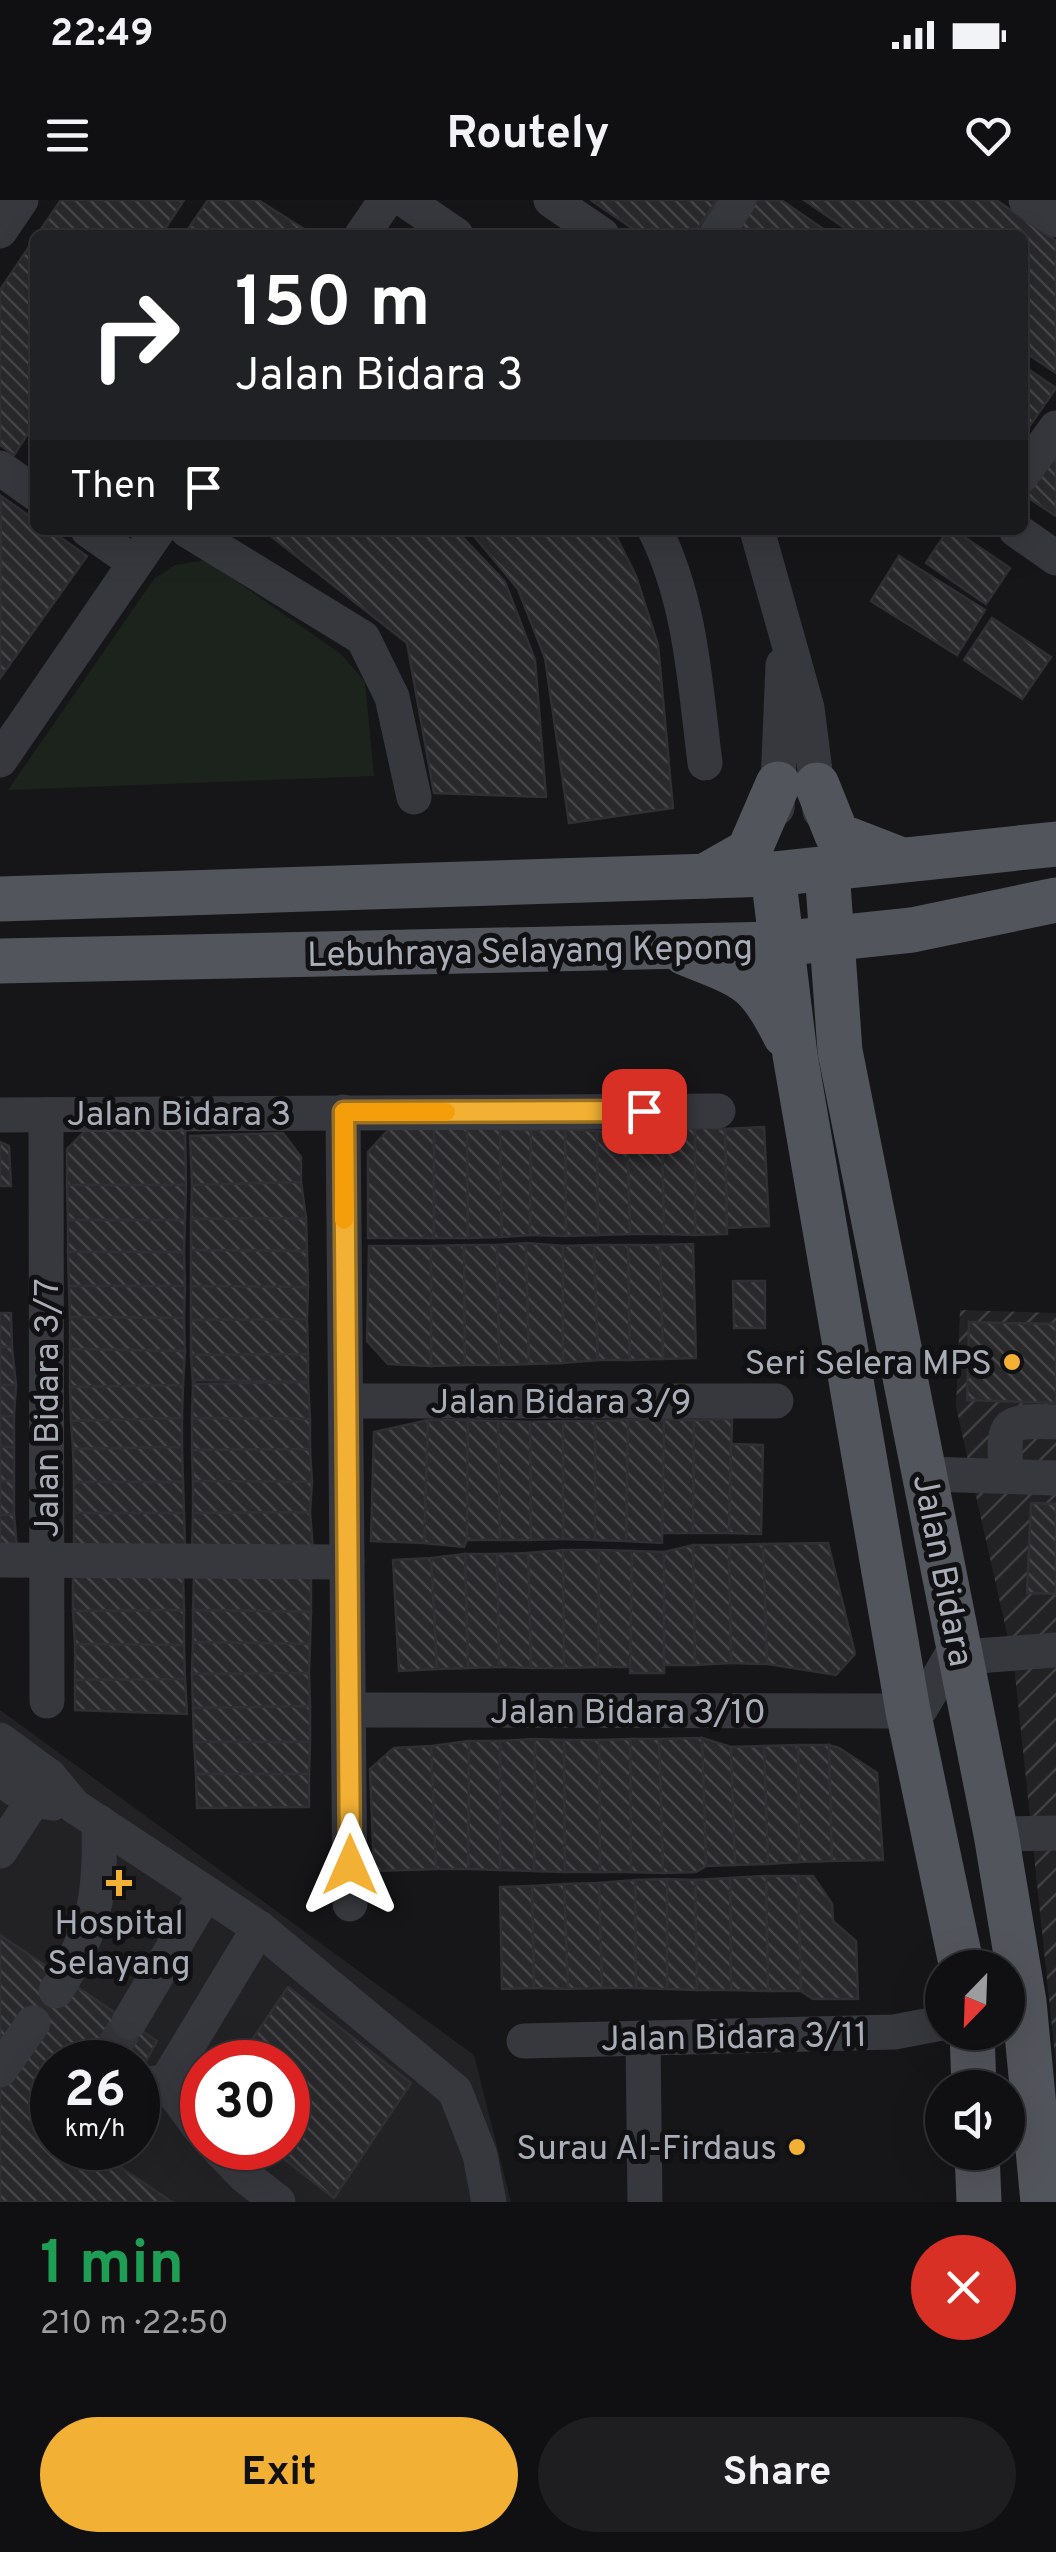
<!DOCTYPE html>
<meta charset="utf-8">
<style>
body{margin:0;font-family:Overpass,sans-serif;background:#1e1e20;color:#f1f3f6;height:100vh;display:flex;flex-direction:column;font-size:38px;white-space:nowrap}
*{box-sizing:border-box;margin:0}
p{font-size:32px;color:#9c9d9f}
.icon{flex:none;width:55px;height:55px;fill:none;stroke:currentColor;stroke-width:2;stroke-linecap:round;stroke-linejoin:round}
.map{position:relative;height:2002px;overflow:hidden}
.details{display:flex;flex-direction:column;background:#101012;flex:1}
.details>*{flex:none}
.guide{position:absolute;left:30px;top:30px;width:998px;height:305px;border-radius:15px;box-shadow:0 10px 40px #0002,0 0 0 2px #303032;background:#202124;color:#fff;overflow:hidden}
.needle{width:65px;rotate:203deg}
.fabs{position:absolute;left:925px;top:1750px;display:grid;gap:20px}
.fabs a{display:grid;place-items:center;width:100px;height:100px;border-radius:50%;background:#101012;box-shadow:0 10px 40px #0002,0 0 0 2px #303032;font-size:50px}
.speed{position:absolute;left:30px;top:1840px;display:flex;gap:20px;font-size:50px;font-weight:700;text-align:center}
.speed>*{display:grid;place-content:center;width:130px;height:130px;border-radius:50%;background:#101012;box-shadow:0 10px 40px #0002,0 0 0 2px #303032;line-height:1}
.speed small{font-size:25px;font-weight:400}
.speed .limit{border:15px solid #d22;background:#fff;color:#111}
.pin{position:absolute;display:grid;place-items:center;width:85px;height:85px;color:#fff;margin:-42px;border-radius:20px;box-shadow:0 5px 15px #0006}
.me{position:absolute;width:110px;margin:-55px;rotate:0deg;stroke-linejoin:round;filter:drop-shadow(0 0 8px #0008)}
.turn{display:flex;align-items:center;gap:35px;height:210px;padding:0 40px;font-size:45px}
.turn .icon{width:130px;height:130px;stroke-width:2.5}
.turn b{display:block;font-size:70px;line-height:85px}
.then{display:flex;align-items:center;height:95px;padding:0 40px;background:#0003;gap:20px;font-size:38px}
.round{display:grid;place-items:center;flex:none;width:105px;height:105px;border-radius:52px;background:#1e1e20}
.overview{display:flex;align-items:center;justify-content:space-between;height:170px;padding:0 40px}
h1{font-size:60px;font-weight:700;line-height:75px;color:#1e9e55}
.primary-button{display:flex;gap:20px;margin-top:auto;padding:20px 40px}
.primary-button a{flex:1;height:115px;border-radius:60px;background:#f2b134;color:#111;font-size:40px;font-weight:700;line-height:115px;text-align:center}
.primary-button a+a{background:#1e1e20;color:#f1f3f6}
.status{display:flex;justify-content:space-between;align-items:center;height:70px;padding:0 50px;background:#101012;direction:ltr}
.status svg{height:28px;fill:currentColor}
header{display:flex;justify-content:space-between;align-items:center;height:130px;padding:0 40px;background:#101012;font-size:45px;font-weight:700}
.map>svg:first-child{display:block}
.built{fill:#222225;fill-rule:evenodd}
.industrial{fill:url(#industrial-furrows)}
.park{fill:#1c231d}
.building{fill:url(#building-back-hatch);stroke:#303034;stroke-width:2.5}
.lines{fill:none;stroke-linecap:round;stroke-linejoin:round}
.minor-tunnel{stroke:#333438;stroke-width:35;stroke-dasharray:35 18;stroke-linecap:butt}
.minor{stroke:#37383d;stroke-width:35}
.major{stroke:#53555c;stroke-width:45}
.route-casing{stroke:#9d7322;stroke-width:25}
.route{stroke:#f2b134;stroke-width:18}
.slow{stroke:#f59e0b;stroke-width:18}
.poi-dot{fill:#f2b134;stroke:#111113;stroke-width:4}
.labels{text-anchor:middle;stroke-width:10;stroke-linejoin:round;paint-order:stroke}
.street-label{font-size:35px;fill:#a8adb8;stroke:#111113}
.poi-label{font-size:35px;fill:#a8adb8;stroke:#111113;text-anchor:end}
</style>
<div class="status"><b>22:49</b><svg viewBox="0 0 49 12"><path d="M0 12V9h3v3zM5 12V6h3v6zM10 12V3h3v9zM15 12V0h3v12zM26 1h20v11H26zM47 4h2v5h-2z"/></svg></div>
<header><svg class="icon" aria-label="menu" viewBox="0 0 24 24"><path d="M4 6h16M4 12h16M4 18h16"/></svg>Routely<svg class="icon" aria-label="heart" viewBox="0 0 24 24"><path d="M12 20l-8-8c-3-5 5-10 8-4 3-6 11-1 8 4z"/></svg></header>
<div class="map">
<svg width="1056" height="2002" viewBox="0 0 1056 2002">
<defs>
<pattern id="industrial-furrows" width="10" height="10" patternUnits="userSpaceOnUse" patternTransform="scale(2.5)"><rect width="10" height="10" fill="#222225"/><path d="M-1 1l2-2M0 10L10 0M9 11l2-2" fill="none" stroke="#3f3f43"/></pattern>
<pattern id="building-back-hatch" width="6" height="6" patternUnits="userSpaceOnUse" patternTransform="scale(2.5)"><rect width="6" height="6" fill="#29292c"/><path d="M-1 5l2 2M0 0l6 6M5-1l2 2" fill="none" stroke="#454548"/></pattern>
</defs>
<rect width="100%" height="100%" fill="#161618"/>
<!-- built -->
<path class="built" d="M0,1510L474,1855L511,2002H0ZM52,1862H138V1948H52ZM202,1862H288V1948H202Z"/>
<!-- industrial -->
<polygon class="industrial" points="960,1110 1056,1113 1056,1865 1014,1465 956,1207"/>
<!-- park -->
<polygon class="park" points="206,360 341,454 365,482 374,576 8,590 154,379 175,365"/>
<!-- building -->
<g class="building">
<polygon points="61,0 184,0 161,35 37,35"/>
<polygon points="208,0 258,0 309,32 184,35"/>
<polygon points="591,0 717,0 693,35 642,35"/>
<polygon points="754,0 781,0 832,35 731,35"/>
<polygon points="804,0 996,0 1056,41 1056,173 1022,150 1022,35 855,35"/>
<polygon points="35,38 35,223 14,255 0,245 0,90"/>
<polygon points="1022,165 1056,188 1022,237"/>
<polygon points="1056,242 1056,316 1022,294"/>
<polygon points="1,296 35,320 35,330 50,330 87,356 0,478"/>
<polygon points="263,330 456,330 505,382 535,460 546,597 434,593 407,443"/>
<polygon points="469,330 613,330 636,376 658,445 673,608 569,623 545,458 518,389"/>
<polygon points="948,330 954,330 1010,368 986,404 926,363"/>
<polygon points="899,356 985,410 957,455 871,401"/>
<polygon points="992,418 1051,457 1022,499 964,460"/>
<polygon points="94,922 185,922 186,985 67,985 67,949"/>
<polygon points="392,926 434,927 434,1038 368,1038 368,952"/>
<polygon points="434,927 467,928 468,1038 434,1038"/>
<polygon points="764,927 769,1026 727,1028 725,929"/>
<polygon points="467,928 500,929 502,1037 468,1038"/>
<polygon points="695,928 725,929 727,1034 695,1035"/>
<polygon points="695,928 695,1035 664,1034 662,929"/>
<polygon points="500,929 531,930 530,1035 502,1037"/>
<polygon points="565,929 597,931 598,1035 566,1036"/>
<polygon points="565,929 566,1036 530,1035 531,930"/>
<polygon points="662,929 664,1034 630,1034 627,931"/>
<polygon points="597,931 627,931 630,1034 598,1035"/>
<polygon points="283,933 301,957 301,982 192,985 190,936"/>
<polygon points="0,942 9,946 11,986 0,986"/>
<polygon points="301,982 306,1018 191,1019 192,985"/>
<polygon points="67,985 186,985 185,1020 68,1020"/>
<polygon points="306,1018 307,1051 191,1050 191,1019"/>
<polygon points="68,1020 185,1020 184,1052 68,1052"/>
<polygon points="526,1043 529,1164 499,1165 497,1045"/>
<polygon points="526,1043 563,1046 563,1163 529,1164"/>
<polygon points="693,1044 696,1158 663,1159 660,1045"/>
<polygon points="464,1045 465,1165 431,1166 431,1046"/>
<polygon points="464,1045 497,1045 499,1165 465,1165"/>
<polygon points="594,1045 598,1160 563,1163 563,1046"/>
<polygon points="594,1045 628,1045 630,1160 598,1160"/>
<polygon points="628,1045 660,1045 663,1159 630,1160"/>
<polygon points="369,1046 431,1046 431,1166 388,1164 367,1141"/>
<polygon points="191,1050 307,1051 308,1087 191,1086"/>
<polygon points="68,1052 184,1052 185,1086 69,1086"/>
<polygon points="733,1081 765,1081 765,1128 734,1128"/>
<polygon points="69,1086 185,1086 184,1118 70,1117"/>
<polygon points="191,1086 308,1087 307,1119 191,1120"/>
<polygon points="0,1113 11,1113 12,1147 0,1147"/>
<polygon points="70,1117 184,1118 185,1151 70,1149"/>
<polygon points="307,1119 308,1154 191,1155 191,1120"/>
<polygon points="969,1122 1056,1124 1056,1203 967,1200"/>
<polygon points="0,1147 12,1147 16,1185 0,1185"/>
<polygon points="70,1149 185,1151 183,1185 70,1187"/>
<polygon points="308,1154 308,1182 196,1180 193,1184 191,1155"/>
<polygon points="308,1182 310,1219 192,1218 193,1184"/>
<polygon points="0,1185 16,1185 14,1216 0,1216"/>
<polygon points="183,1185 182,1218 71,1221 70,1187"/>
<rect x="0" y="1216" width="14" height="31"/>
<polygon points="182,1218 182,1247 73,1249 71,1221"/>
<polygon points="192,1218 310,1219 310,1249 192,1250"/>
<polygon points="664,1219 694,1220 693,1333 662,1333"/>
<polygon points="664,1219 662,1343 626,1341 628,1220"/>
<polygon points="732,1219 729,1333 693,1333 694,1220"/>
<polygon points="428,1220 468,1220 467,1340 464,1347 424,1343"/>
<polygon points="428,1220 424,1343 371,1341 374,1232"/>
<polygon points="468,1220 498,1221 500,1340 467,1340"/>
<polygon points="628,1220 626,1341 595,1340 595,1221"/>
<polygon points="498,1221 530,1222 531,1340 500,1340"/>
<polygon points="563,1221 595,1221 595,1340 563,1339"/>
<polygon points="563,1221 563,1339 531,1340 530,1222"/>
<polygon points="731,1244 763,1245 761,1334 729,1333"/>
<rect x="0" y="1247" width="14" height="34"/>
<polygon points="182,1247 183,1282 74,1282 73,1249"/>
<polygon points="310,1249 312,1282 193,1281 192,1250"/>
<polygon points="0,1281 14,1281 14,1314 0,1315"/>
<polygon points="193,1281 312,1282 310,1312 193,1313"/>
<polygon points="74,1282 183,1282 184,1313 74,1313"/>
<polygon points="1031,1303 1056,1304 1056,1394 1027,1393"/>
<polygon points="310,1312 313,1350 192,1349 193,1313"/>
<polygon points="74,1313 184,1313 185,1348 74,1346"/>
<polygon points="14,1314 17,1349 0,1349 0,1315"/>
<polygon points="828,1343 855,1454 836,1475 767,1464 763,1344"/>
<polygon points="763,1344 767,1464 731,1463 729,1345"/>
<polygon points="693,1345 729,1345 731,1463 695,1465"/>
<polygon points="693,1345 695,1465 663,1465 664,1352"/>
<polygon points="563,1350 599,1350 598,1467 564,1468"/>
<polygon points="563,1350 564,1468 531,1468 528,1353"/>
<polygon points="599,1350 632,1351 631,1467 598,1467"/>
<polygon points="632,1351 664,1352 664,1473 630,1473"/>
<polygon points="528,1353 531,1468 499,1467 497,1354"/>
<polygon points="465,1354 497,1354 499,1467 468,1468"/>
<polygon points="465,1354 468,1468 437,1469 431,1358"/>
<polygon points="431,1358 437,1469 399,1471 393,1360"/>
<polygon points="194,1373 311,1375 311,1412 193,1410"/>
<polygon points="183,1375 184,1410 73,1411 73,1376"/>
<polygon points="184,1410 184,1445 75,1444 73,1411"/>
<polygon points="193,1410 311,1412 310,1444 193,1442"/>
<polygon points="193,1442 310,1444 309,1473 192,1474"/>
<polygon points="75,1444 184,1445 185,1479 75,1480"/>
<polygon points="309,1473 310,1506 193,1508 192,1474"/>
<polygon points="185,1479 187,1514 75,1510 75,1480"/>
<polygon points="310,1506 310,1542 194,1542 193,1508"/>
<polygon points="702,1538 731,1547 735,1665 706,1666"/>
<polygon points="702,1538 706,1666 696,1672 663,1673 659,1539"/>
<polygon points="535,1539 564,1540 565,1672 534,1671"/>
<polygon points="535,1539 534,1671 500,1670 500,1541"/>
<polygon points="630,1539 659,1539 663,1673 631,1672"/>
<polygon points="630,1539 631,1672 600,1672 599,1540"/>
<polygon points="564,1540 599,1540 600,1672 565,1672"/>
<polygon points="469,1541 500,1541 500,1670 468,1669"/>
<polygon points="469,1541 468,1669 436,1669 431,1546"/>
<polygon points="194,1542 310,1542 309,1574 196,1574"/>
<polygon points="798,1545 829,1545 832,1661 799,1662"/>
<polygon points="798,1545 799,1662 768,1664 764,1546"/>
<polygon points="829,1545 839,1548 877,1573 883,1660 832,1661"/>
<polygon points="431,1546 436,1669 374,1671 370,1569 394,1548"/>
<polygon points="764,1546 768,1664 735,1665 731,1547"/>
<polygon points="196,1574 309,1574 309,1607 197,1608"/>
<polygon points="766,1676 798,1676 801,1791 768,1791"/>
<polygon points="766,1676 768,1791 731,1790 730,1678"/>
<polygon points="798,1676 813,1676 832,1704 833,1721 856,1741 858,1799 813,1799 801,1791"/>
<polygon points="730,1678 731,1790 697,1790 695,1680"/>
<polygon points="667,1679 695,1680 697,1790 667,1789"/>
<polygon points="667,1679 667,1789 636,1788 635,1680"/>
<polygon points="635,1680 636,1788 602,1788 599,1683"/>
<polygon points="599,1683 602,1788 568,1789 564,1684"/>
<polygon points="564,1684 568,1789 534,1788 532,1686"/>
<polygon points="532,1686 534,1788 502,1789 500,1687"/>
<polygon points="0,1735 157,1841 138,1876 138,1862 52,1862 52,1948 97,1948 95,1950 172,2002 0,2002"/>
<polygon points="288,1787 411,1883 334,1998 270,1948 288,1948 288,1862 237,1862"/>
</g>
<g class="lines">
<!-- minor-tunnel -->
<polyline class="minor-tunnel" points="111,1862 112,1850 129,1822"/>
<!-- minor -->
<g class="minor">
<polyline points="405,0 456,35"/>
<polyline points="551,0 602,35"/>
<polyline points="1026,0 1056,20"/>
<polyline points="0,31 21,0"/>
<polyline points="362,35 386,0"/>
<polyline points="716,35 739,0"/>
<polyline points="0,268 35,293"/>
<polyline points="1022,275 1056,228"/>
<polyline points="88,330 135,363"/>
<polyline points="187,330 363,438 392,497 414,597"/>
<path d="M655,330C691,402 695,484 705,563"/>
<polyline points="757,330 807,508 820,611"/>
<polyline points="1016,330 1056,358"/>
<polyline points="0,560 158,330"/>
<polyline points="777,608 783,465"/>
<polyline points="343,912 350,1704"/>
<polyline points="0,915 718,911"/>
<polyline points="46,915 47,1501"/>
<polyline points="346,1201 776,1201"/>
<polyline points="926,1274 1056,1278"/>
<path d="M1006,1276C1004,1223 1000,1220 1056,1222"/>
<polyline points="0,1360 347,1362"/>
<polyline points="349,1510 908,1511 921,1508 950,1458 1056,1450"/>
<polyline points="0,1540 49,1576 74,1606 259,1728 455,1891 480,1955 489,2002"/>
<polyline points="0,1579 32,1600 53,1603"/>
<polyline points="996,1634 1056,1633"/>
<polyline points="0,1651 49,1576"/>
<path d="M56,1791C96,1728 101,1695 99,1622"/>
<polyline points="129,1822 205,1694"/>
<polyline points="643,1838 645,2002"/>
<polyline points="524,1841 894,1832 942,1823"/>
<polyline points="0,1870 33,1823"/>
<polyline points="166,1882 202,1931"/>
<polyline points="138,1885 166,1882 259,1728"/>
<polyline points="218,1948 245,1976 278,2002"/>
</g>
<!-- major -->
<g class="major">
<polyline points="817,585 837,635 899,659"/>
<polyline points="827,670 840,851 996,1634 1024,1802 1043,2002"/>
<polyline points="773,674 795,855 908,1511 962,1768"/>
<polyline points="705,676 749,651 778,584"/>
<polyline points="0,699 773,674 1056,644"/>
<path d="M685,753C743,777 756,776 785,835"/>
<polyline points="0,761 779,744 912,730 1056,700"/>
<polyline points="972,1832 974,1888"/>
<polyline points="977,1952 979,2002"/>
</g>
</g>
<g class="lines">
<defs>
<polyline id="route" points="350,1665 344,912 644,911"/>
</defs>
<!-- route casing -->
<use href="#route" class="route-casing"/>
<!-- route -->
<use href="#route" class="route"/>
<!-- slow -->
<polyline class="slow" points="344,1020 344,912 446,912"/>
</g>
<!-- markers -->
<g class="poi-dot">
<circle cx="1012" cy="1162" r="10"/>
<path d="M114 1668h10v10h10v10h-10v10h-10v-10h-10v-10h10z"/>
<circle cx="797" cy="1947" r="10"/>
</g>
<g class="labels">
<!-- street labels -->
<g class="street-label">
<text transform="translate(530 750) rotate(-1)" y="12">Lebuhraya Selayang Kepong</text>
<text x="179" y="925">Jalan Bidara 3</text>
<text x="561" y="1213">Jalan Bidara 3/9</text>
<text transform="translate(46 1208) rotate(-90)" y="12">Jalan Bidara 3/7</text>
<text transform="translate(944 1370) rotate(79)" y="12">Jalan Bidara</text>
<text x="628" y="1523">Jalan Bidara 3/10</text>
<text transform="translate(734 1836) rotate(-1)" y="12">Jalan Bidara 3/11</text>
</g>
<!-- poi labels -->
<g class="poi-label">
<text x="992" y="1174">Seri Selera MPS</text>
<text x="119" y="1734" text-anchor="middle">Hospital<tspan x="119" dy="40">Selayang</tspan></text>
<text x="777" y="1959">Surau Al-Firdaus</text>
</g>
</g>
</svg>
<div class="fabs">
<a><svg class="needle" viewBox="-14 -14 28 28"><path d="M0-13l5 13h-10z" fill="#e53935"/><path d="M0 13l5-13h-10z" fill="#9c9d9f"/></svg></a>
<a><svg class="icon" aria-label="sound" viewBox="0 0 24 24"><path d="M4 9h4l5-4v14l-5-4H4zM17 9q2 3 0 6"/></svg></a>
</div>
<div class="speed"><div>26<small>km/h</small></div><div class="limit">30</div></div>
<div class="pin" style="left:644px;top:911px;background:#d93025"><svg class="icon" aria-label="arrive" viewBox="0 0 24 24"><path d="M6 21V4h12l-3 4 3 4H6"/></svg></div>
<svg class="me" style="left:350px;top:1665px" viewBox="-20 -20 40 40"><path d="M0-17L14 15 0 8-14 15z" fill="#f2b134" stroke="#fff" stroke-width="4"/></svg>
<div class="guide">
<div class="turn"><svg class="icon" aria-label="right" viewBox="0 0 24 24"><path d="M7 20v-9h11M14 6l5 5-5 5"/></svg><div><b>150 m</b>Jalan Bidara 3</div></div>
<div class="then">Then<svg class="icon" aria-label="arrive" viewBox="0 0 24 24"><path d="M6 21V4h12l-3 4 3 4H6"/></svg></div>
</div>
</div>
<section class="details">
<div class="overview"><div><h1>1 min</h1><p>210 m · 22:50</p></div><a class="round" style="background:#d93025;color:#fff"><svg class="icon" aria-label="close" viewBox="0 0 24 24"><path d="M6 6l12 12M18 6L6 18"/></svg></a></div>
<div class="primary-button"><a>Exit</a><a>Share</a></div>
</section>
